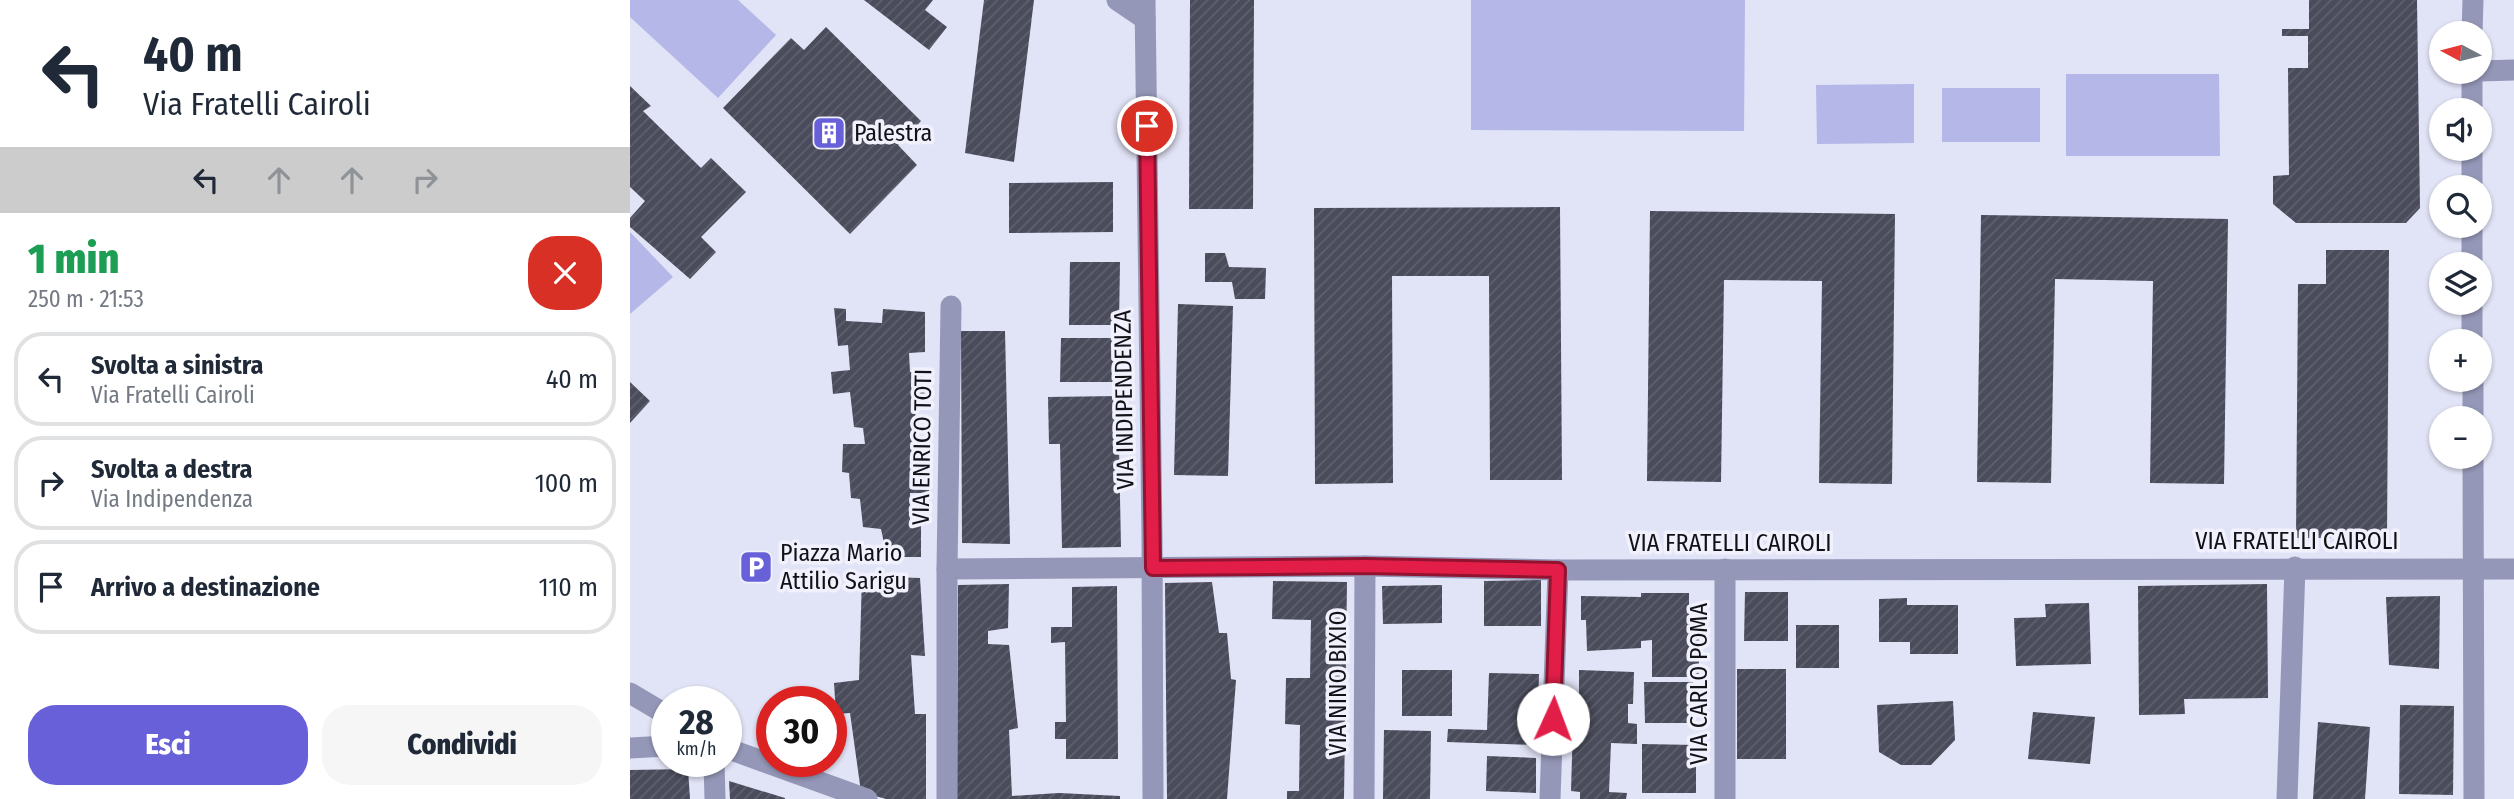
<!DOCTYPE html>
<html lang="it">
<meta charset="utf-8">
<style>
body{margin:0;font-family:"Fira Sans Condensed",sans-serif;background:#f6f6f7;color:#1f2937;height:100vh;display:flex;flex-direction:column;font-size:26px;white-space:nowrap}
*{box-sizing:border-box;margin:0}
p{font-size:23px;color:#747a83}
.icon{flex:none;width:38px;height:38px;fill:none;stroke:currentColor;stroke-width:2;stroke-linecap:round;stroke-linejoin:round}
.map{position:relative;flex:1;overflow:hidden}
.side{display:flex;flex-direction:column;background:#fff;width:630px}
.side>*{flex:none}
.banner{background:#fff;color:#1f2937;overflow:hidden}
.needle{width:46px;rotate:277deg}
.controls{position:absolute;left:1799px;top:21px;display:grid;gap:14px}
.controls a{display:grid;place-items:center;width:63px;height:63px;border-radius:50%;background:#fff;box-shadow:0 2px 5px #0004;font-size:35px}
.speed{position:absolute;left:21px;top:686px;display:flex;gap:14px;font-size:35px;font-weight:700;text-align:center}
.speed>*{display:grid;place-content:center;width:91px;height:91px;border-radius:50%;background:#fff;box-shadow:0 2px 5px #0004;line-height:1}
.speed small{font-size:18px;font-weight:400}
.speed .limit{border:10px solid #d22;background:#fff;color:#111}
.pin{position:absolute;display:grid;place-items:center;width:60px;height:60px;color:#fff;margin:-30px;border:4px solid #fff;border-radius:50%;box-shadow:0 2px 7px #0007}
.me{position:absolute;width:77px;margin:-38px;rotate:2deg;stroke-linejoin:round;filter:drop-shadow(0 0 5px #0008)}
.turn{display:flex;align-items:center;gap:24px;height:147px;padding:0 28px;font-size:32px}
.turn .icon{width:91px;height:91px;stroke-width:2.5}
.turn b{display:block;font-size:49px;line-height:60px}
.lanes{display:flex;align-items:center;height:66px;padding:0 28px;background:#0003;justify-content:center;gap:35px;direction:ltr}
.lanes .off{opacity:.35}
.round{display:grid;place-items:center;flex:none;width:74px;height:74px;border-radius:28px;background:#f6f6f7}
.head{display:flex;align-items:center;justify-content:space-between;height:119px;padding:0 28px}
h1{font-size:42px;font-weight:800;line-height:52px;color:#1e9e55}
.cta{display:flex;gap:14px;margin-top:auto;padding:14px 28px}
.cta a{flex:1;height:80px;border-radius:28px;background:#6760d9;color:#fff;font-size:28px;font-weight:800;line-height:80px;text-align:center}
.cta a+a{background:#f6f6f7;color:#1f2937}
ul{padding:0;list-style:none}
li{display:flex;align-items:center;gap:21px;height:94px;margin:0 14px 10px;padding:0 14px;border:4px solid #e0e1e3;border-radius:28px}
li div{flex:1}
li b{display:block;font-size:26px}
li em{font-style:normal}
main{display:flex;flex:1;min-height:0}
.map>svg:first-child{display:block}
.pitch{fill:#b4b7e7}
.building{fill:url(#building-hatch)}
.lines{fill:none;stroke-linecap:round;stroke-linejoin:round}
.street{stroke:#9597b8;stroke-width:21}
.route-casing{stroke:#92132f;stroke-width:18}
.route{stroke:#e11d48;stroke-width:12}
.labels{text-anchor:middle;stroke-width:7;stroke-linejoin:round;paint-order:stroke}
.poi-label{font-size:24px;fill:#111117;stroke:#f0f1fd;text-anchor:start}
.street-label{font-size:24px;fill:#111117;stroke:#f0f1fd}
</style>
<main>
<section class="side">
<div class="banner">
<div class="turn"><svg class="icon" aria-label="left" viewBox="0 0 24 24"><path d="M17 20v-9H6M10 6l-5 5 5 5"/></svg><div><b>40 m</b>Via Fratelli Cairoli</div></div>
<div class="lanes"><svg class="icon" aria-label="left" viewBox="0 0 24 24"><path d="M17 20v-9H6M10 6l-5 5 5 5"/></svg><svg class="icon off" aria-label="ahead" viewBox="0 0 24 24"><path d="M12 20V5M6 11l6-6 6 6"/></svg><svg class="icon off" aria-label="ahead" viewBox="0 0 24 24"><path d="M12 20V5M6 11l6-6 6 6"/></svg><svg class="icon off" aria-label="right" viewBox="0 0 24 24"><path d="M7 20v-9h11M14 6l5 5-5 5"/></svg></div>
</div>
<div class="head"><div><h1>1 min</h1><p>250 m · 21:53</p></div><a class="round" style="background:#d93025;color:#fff"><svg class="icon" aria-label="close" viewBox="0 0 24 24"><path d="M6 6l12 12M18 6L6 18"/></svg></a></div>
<ul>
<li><svg class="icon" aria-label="left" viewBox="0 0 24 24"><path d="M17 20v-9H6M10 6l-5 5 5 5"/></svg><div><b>Svolta a sinistra</b><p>Via Fratelli Cairoli</p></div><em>40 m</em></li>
<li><svg class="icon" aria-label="right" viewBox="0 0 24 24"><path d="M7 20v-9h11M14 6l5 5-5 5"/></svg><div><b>Svolta a destra</b><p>Via Indipendenza</p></div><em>100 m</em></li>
<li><svg class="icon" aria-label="arrive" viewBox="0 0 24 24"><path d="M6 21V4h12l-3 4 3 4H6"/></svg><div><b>Arrivo a destinazione</b></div><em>110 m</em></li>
</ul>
<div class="cta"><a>Esci</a><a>Condividi</a></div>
</section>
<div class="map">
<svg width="1884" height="799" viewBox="0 0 1884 799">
<defs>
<pattern id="building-hatch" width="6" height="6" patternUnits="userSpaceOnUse" patternTransform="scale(1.75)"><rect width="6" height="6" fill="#4a4b5b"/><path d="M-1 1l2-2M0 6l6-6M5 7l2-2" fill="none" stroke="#60616e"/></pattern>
</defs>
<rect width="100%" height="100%" fill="#e1e3f6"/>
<!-- pitch -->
<g class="pitch">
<polygon points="0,0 108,0 146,35 88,98 0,17"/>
<polygon points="841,0 1115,0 1114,131 841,130"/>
<polygon points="1436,74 1589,74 1590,156 1436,156"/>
<polygon points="1284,84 1284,143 1187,144 1186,85"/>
<rect x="1312" y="88" width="98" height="54"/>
<polygon points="0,232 43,277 0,314"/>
</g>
<!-- building -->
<g class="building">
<polygon points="234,0 303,0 295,10 317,27 299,50"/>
<polygon points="354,0 404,0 384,162 335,153"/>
<polygon points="560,0 624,0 623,209 559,209"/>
<polygon points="1679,0 1787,0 1790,208 1776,223 1666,223 1643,204 1643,176 1659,175 1658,68 1678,68 1678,36 1652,36 1652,29 1679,29"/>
<polygon points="196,27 291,121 268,145 287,165 220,234 93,108 161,38 174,50"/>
<polygon points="0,86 21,106 13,111 71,168 81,158 116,192 71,237 86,252 60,279 0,227 0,218 15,201 0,187"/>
<polygon points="483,182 483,232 379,233 379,183"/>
<polygon points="930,207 932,480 860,480 859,276 762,276 763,483 685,484 684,208"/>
<polygon points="1020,211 1265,214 1262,484 1189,483 1192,281 1094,280 1091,482 1017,481"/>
<polygon points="1351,215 1598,219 1594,484 1520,483 1523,281 1425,279 1421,483 1347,482"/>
<polygon points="1696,250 1759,250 1757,538 1666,538 1668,284 1696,284"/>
<polygon points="575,253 595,253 599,267 636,268 635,299 605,299 602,282 575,282"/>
<polygon points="440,262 490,262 489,325 439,325"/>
<polygon points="548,304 603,306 598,476 544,475"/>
<polygon points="204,308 216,309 216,321 252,323 253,309 295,312 295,352 279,353 280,372 292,372 296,394 285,396 286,440 298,440 299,493 280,493 280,524 291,524 291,557 257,557 251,529 233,527 230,499 221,498 219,473 212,472 213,444 235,444 233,428 224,427 220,392 203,394 201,372 220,370 218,345 208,346"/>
<polygon points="331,331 375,331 380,544 332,543"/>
<polygon points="431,338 487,338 487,382 430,382"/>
<polygon points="0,382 20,401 0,423"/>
<polygon points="488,396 491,547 432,548 430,444 419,444 418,397"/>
<polygon points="232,576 290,578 295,656 281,655 285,714 296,714 296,799 256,799 231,792 220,713 206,714 204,683 229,680"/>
<polygon points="911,580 911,626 854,626 854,581"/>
<polygon points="643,581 717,582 714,799 657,799 657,791 669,791 670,725 655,724 656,678 680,678 681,620 642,619"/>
<polygon points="582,582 589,633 597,633 601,679 606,680 597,799 537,799 535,583"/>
<polygon points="379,584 378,628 358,631 358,644 379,645 388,728 379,730 382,796 429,793 490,796 490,799 327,799 328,585"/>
<polygon points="1637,584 1638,698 1554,699 1555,714 1509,715 1508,586"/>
<polygon points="812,585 812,623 753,624 752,586"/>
<polygon points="487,586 488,759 436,759 436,739 425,739 425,722 436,722 435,642 421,643 421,627 442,627 442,587"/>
<polygon points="1115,592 1158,592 1158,641 1114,641"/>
<polygon points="1011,593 1059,593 1059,632 1069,632 1069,677 1022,677 1022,640 1011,641 1011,648 957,651 956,620 951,620 951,596 1011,597"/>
<polygon points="1810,596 1809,669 1759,665 1756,597"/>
<polygon points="1277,598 1277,605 1328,605 1328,654 1280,654 1280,642 1249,642 1249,599"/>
<polygon points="1459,603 1461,664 1386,666 1384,618 1416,617 1415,604"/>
<rect x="1166" y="625" width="43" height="43"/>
<rect x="1107" y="669" width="49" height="90"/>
<rect x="772" y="670" width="50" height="46"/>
<polygon points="949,670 1004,672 1003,704 998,704 998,723 1007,724 1007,744 981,743 979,792 997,793 996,799 950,799 950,792 941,791 943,724 956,724 957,704 949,703"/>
<polygon points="859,673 909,674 907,745 817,742 818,729 857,730"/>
<polygon points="1014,682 1063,682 1063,723 1015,723"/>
<polygon points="1323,701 1325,740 1301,765 1271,765 1249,752 1247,705"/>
<polygon points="1770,705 1824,706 1823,795 1769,794"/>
<polygon points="1403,712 1465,717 1460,764 1398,759"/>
<polygon points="1688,722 1740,727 1735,799 1683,799"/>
<polygon points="754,730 801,731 800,799 753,799"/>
<polygon points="1012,744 1066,745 1066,793 1012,793"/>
<polygon points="857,756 906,758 906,793 856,791"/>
<polygon points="58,769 60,799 0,799 0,770"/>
<polygon points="99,781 155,798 155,799 100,799"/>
</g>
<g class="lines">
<!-- street -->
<g class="street">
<polyline points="487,0 515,19"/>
<polyline points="515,0 522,538 523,799"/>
<polyline points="1842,33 1843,0"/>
<polyline points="1850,71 1884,70"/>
<polyline points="1842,72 1842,110"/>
<polyline points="1842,149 1842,187"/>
<polyline points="1842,226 1842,264"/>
<polyline points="1842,303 1842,341"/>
<polyline points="1843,380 1843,418"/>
<polyline points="1843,457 1844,799"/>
<polyline points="317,569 735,566 928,570 1884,569"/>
<polyline points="1095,569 1095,799"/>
<polyline points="0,693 37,715"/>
<polyline points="0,748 37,746"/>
<polyline points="96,748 237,799"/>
<polyline points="84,761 85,799"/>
<polyline points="317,799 317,569 321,306"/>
<polyline points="734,799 735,566"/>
<polyline points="920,799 928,570"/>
<polyline points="1657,799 1665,567"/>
</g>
</g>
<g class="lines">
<defs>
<polyline id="route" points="517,126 523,568 735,566 928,570 923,719"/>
</defs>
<!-- route casing -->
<use href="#route" class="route-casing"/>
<!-- route -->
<use href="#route" class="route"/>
</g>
<!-- icons -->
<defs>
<symbol id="building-square" viewBox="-11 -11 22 22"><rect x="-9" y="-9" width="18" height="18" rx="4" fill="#6760d9" stroke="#f0f1fd"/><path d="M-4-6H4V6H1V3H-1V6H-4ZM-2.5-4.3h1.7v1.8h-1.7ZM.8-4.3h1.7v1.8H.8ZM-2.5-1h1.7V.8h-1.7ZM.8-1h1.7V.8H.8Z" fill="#fff"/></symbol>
<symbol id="parking-square" viewBox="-11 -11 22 22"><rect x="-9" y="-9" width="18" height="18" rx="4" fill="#6760d9" stroke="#f0f1fd"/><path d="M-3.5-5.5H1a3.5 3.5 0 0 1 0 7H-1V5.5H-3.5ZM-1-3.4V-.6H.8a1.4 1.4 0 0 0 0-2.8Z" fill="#fff"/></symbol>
</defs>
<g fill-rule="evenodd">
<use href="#building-square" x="180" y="114" width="38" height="38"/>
<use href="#parking-square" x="107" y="548" width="38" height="38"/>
</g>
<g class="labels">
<!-- poi labels -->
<g class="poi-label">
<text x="224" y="141">Palestra</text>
<text x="150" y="561">Piazza Mario<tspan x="150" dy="28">Attilio Sarigu</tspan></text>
</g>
<!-- street labels -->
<g class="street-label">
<text transform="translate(494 400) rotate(-91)" y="8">VIA INDIPENDENZA</text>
<text transform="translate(292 447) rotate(-89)" y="8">VIA ENRICO TOTI</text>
<text x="1667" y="549">VIA FRATELLI CAIROLI</text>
<text x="1100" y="551">VIA FRATELLI CAIROLI</text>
<text transform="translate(708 683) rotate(-90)" y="8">VIA NINO BIXIO</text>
<text transform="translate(1069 684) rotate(-90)" y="8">VIA CARLO POMA</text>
</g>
</g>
</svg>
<div class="controls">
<a><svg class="needle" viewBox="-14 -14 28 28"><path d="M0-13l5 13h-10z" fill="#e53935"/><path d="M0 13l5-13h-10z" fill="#747a83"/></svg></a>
<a><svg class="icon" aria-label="sound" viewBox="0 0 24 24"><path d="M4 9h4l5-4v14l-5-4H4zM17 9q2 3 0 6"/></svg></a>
<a><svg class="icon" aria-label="search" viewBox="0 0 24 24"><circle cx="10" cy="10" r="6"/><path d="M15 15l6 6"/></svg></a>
<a><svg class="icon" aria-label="layers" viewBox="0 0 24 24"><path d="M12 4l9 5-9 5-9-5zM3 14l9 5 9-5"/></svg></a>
<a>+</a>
<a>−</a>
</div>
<div class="speed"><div>28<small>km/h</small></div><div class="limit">30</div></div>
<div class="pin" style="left:517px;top:126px;background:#d93025"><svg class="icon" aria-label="arrive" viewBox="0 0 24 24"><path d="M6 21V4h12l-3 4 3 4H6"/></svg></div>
<svg class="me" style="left:923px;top:719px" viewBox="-20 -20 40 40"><circle r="19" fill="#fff"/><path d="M0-13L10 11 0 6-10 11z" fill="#e11d48"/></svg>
</div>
</main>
